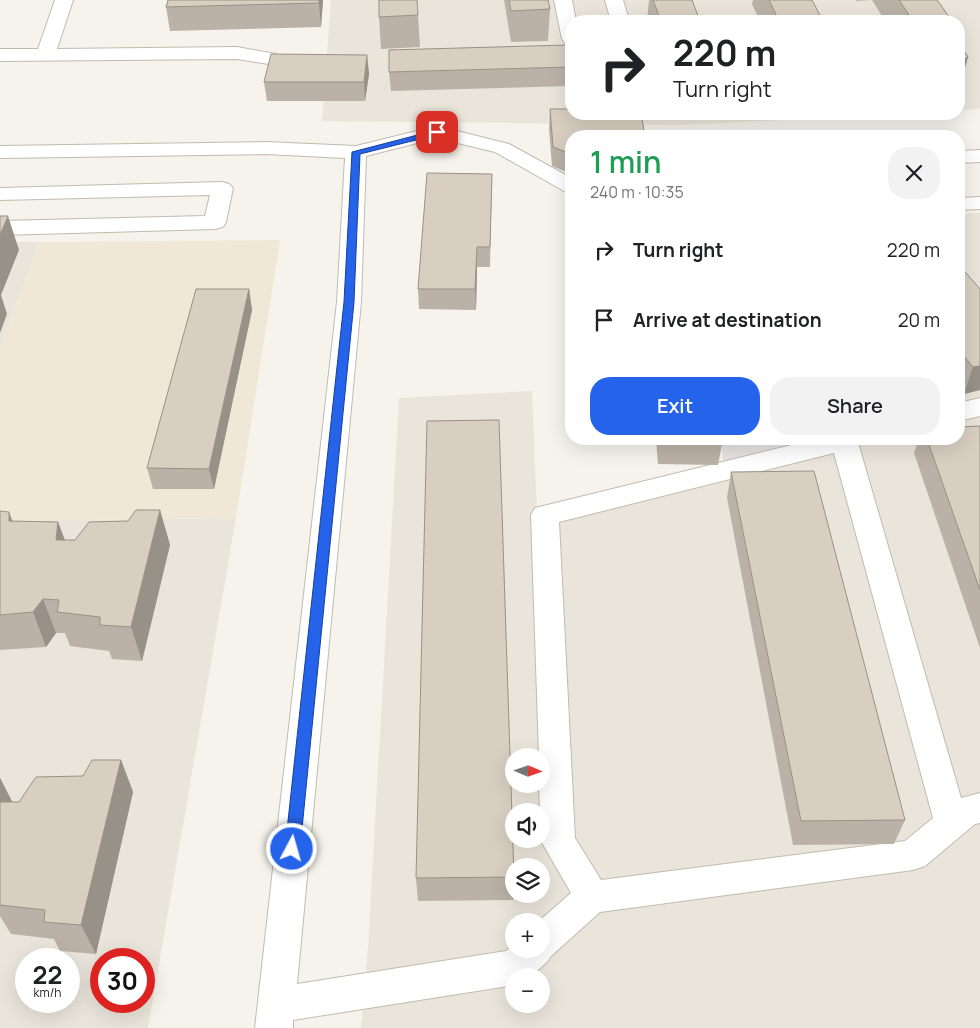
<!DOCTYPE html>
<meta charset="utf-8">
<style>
body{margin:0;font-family:Manrope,sans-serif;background:#f2f2f2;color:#202124;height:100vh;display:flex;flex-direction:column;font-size:19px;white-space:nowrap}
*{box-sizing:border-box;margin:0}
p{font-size:16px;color:#757577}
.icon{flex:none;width:28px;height:28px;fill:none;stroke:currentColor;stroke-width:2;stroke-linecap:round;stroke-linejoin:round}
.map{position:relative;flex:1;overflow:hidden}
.sheet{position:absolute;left:565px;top:130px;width:400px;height:315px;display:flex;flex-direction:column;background:#fff;border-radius:20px;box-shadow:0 5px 20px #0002}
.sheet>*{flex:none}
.banner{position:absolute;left:565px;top:15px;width:400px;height:105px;border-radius:20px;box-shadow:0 5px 20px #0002;background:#fff;color:#202124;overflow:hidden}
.needle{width:32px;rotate:92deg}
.buttons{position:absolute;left:505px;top:748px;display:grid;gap:10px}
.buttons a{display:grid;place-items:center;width:45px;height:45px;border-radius:50%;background:#fff;box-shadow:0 5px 20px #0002;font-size:25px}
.speed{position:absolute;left:15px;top:948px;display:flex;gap:10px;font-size:25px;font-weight:700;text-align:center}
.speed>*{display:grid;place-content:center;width:65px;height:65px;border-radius:50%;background:#fff;box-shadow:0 5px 20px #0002;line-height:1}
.speed small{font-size:12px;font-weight:400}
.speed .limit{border:8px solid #d22;background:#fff;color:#111}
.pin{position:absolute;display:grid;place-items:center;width:42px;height:42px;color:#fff;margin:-21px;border-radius:10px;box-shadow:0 2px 8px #0006}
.me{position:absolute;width:55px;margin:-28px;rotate:6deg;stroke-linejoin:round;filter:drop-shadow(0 0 4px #0008)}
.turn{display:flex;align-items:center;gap:18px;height:105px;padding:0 25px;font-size:22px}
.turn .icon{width:65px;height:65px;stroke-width:2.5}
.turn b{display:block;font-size:35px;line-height:42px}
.round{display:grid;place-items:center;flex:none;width:52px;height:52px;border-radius:20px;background:#f2f2f2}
.summary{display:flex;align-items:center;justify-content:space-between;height:85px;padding:0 25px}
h1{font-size:30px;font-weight:600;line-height:38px;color:#1e9e55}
.primary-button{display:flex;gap:10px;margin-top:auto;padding:10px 25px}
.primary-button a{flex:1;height:58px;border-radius:20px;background:#2563eb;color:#fff;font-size:20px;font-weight:600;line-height:58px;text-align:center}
.primary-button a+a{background:#f2f2f2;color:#202124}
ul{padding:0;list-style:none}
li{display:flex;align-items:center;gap:15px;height:70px;padding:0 25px}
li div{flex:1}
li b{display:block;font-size:19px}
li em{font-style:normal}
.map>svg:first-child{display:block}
.residential{fill:#eae5da;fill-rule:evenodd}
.education{fill:#efe8d6}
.parking{fill:#e5e3e0}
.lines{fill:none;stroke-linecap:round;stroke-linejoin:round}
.minor-casing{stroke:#c2bbae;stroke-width:2}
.minor{fill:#fff;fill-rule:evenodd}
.wall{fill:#bab2a6}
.shaded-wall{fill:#979187}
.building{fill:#d8cfc1;stroke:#979187}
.route{fill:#2563eb;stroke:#184099}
</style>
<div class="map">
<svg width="980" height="1028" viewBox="0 0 980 1028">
<rect width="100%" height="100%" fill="#f6f3ec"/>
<!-- residential -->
<g class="residential">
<polygon points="331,0 980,0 980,108 959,111 959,21 571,21 571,114 907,114 679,125 322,121"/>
<path d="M980,213V1028H361L368,947L399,398L532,391L537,515L824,439H959V214ZM514,756H541V784H514ZM514,811H541V839H514ZM514,866H541V894H514ZM514,921H541V949H514ZM514,976H541V1004H514Z"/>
<polygon points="0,242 39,242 0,349"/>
<path d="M236,518L148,1028H0V521ZM26,959H69V1001H26ZM101,959H144V1001H101Z"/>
</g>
<!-- education -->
<polygon class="education" points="280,240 236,518 0,521 0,349 39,242"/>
<!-- parking -->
<polygon class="parking" points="721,439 789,439 793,445 724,465"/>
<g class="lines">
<defs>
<g id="minor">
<polygon points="55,0 73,0 57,49 237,47 276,54 278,58 276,62 269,64 237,59 0,61 0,49 38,49"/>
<polygon points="554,0 572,0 576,21 571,21 571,44 565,43 562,39"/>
<polygon points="605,0 623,0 629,21 611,21"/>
<path d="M437,126L509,144L571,178V193L564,191L495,152L437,138L366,156L361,302L297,984L506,951L514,944V949H541V921H539L571,893L541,841L539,784H541V756H539L531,515L535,508L816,439H865L859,446L961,798L980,793V823L975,824L925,866L913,870L600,912L550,957L548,961L531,976H514V985L293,1020V1028H255L337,302L345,158L266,154L0,158V146L266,142L356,146ZM834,453L933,818L905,841L601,880L575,838L559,522Z"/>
<polygon points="980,150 980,162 959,163 959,151"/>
<polygon points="222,182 229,184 233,188 226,222 223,227 215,229 0,235 0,221 205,216 210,195 0,200 0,188"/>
<polygon points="980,197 980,209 959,210 959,198"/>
<polygon points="980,398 980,416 959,421 959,403"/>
</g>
</defs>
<!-- minor casing -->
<use href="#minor" class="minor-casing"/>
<!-- minor -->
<use href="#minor" class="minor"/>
</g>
<!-- wall -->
<g class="wall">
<polygon points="168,0 323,0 321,27 170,31 166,7"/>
<polygon points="504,0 548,0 550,9 548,41 511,42"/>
<polygon points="649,0 692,0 700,21 647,21"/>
<polygon points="753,0 812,0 823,21 760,21 752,4"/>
<polygon points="856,0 937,0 952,21 885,21 872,0 856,1"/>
<polygon points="418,15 420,47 381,49 379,17"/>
<polygon points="959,31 961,35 959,43 968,57 959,88"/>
<polygon points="367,55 369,74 365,101 267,101 264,82"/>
<polygon points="571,67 570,86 391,91 389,72"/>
<polygon points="550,109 571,136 571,174 552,166 549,129"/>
<polygon points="492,174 490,267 477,267 476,310 419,309 418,289"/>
<polygon points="959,265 980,289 980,390 964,394 959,387"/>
<polygon points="249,289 252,310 214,489 153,489 147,468"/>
<polygon points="980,426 980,648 914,453 919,439 959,439"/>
<polygon points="656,439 721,439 722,444 718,465 658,464"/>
<polygon points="789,439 819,439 793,445"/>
<polygon points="731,472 905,820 894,844 793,845 727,498"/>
<polygon points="160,510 170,545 142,661 112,659 109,651 70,646 65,633 56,633 46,647 0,650 0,511 12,521 58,522 65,540 75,540"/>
<polygon points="121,760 133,792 96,954 60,951 54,939 11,934 0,916 0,778 12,802 19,802"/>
<polygon points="514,875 513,900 418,901 416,878"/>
</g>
<!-- shaded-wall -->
<g class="shaded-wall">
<polygon points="319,0 323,0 321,27 319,3"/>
<polygon points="367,55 369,74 365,101 364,82"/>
<polygon points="968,57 959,88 959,74 963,60"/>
<polygon points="8,216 19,250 1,295 7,314 0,333 0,235"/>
<polygon points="477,247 477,267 476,310 475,289"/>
<polygon points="249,289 252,310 214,489 209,469"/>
<polygon points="980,366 980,390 964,394 973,367"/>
<polygon points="794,439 819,439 793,445"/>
<polygon points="160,510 170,545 142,661 131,627"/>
<polygon points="9,512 22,546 9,521"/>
<polygon points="58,522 71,557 56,540"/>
<polygon points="43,599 56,633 46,647 33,612"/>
<polygon points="121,760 133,792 96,954 81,925"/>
<polygon points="0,778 16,809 0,809"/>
</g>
<!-- building -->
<g class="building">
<polygon points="168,0 319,0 319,3 166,7"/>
<polygon points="379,0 417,0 418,15 379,17"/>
<polygon points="509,0 548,0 550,9 511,11"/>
<polygon points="653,0 692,0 700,21 661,21"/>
<polygon points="769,0 812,0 823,21 779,21"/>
<polygon points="899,0 937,0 952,21 913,21"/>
<polygon points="959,43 968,57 963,60 959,58"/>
<polygon points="567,45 571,67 389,72 389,50"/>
<polygon points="271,54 367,55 364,82 264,82"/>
<polygon points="550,109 571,109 571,114 641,114 645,136 571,136 571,154 553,147"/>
<polygon points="427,173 492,174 490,247 477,247 475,289 418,289"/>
<polygon points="0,216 8,216 0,235"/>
<polygon points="959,265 980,289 980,366 973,367 959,350"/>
<polygon points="196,289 249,289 209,469 147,468"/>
<polygon points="499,420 514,877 416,878 427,421"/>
<polygon points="980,426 980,590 927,439 959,439 959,427"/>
<polygon points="660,439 721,439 722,444 661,444"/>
<polygon points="814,471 905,820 801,821 731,472"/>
<polygon points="136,510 160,510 131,627 100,625 100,617 57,612 59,600 43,599 33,612 0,615 0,511 9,512 9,521 58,522 56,540 75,540 89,522 128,521"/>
<polygon points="92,760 121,760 81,925 44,922 45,910 0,905 0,802 19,802 36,777 83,776"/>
</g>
<!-- route -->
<polygon class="route" points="437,130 442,132 440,134 360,154 354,302 300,849 297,853 292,855 288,853 285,849 344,302 352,152"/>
</svg>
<div class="buttons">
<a><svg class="needle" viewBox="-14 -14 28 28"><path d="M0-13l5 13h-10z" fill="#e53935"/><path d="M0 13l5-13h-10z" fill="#757577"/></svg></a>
<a><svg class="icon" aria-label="sound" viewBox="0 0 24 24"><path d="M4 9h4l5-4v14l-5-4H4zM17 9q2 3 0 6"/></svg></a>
<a><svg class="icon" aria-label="layers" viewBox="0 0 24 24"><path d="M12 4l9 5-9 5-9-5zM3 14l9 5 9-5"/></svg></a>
<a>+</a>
<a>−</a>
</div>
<div class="speed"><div>22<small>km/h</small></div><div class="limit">30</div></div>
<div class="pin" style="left:437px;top:132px;background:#d93025"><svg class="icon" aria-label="arrive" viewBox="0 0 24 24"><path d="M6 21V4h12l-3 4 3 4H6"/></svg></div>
<svg class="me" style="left:292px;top:849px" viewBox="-20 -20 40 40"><circle r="17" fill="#2563eb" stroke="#fff" stroke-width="3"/><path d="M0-11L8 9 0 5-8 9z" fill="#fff"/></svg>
<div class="banner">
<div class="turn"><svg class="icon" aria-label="right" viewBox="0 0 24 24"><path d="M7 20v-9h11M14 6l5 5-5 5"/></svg><div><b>220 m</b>Turn right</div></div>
</div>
<section class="sheet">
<div class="summary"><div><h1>1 min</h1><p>240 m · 10:35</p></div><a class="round"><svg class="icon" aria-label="close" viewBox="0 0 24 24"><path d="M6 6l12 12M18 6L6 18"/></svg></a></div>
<ul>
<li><svg class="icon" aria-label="right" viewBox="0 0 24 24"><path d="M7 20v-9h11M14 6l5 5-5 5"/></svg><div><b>Turn right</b></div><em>220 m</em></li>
<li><svg class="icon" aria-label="arrive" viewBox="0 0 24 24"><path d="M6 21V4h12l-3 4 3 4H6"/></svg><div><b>Arrive at destination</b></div><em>20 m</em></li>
</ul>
<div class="primary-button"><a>Exit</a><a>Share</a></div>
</section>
</div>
